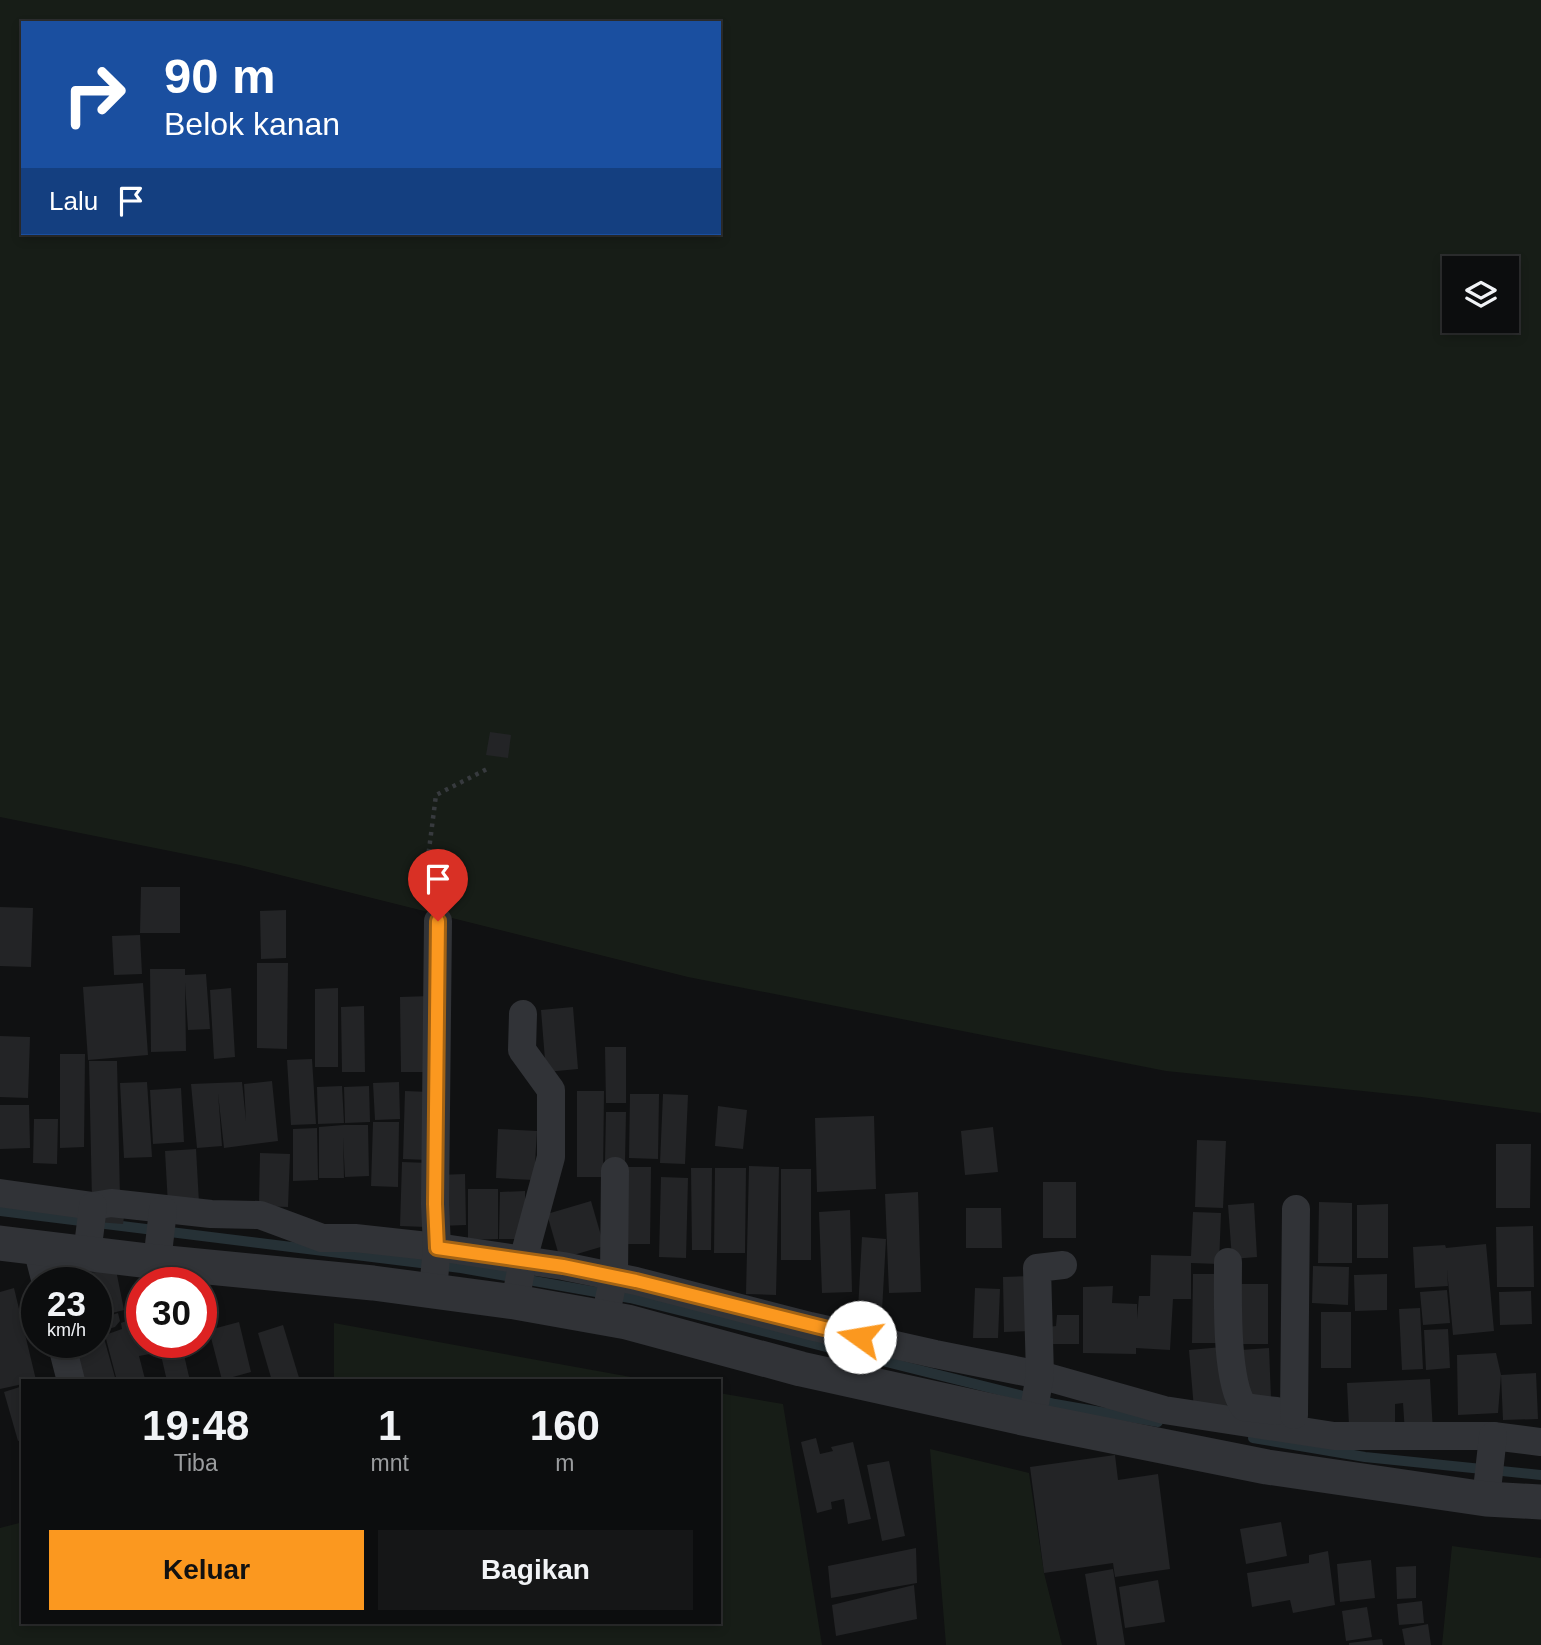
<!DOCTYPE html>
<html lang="id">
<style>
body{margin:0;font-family:Helvetica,sans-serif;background:#151617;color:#f1f3f6;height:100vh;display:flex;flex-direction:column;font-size:26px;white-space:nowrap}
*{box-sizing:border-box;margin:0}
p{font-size:23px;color:#9a9c9e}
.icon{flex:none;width:38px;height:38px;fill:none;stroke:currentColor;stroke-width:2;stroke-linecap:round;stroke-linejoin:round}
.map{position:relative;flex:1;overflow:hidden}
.details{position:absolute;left:21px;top:1379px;width:700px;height:245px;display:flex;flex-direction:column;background:#0c0d0e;border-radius:0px;box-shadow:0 4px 10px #0003,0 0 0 2px #2c2d2e}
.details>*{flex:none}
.guide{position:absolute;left:21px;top:21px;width:700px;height:214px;border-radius:0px;box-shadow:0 4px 10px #0003,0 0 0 2px #2c2d2e;background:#1a4fa0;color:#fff;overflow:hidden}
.controls{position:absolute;left:1442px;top:256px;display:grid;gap:14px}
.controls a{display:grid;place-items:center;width:77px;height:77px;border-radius:0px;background:#0c0d0e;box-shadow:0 4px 10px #0003,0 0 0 2px #2c2d2e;font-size:35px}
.speed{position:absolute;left:21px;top:1267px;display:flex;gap:14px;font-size:35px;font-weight:700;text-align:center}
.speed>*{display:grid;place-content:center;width:91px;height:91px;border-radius:50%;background:#0c0d0e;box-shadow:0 4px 10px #0003,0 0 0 2px #2c2d2e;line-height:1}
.speed small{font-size:18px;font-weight:400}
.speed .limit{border:10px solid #d22;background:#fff;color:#111}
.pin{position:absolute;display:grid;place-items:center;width:60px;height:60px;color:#fff;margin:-72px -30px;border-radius:50% 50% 50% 0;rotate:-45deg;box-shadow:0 0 7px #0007}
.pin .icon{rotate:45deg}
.me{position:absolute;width:77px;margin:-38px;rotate:283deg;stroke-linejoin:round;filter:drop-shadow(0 0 5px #0008)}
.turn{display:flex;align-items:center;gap:24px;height:147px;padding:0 28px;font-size:32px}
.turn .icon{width:91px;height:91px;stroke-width:2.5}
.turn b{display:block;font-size:49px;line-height:60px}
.then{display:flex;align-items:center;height:66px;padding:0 28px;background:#0003;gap:14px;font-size:26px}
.eta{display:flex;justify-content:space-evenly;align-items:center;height:119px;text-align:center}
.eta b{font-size:42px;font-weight:700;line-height:49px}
.primary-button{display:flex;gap:14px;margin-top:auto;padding:14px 28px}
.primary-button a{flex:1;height:80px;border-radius:0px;background:#fb981f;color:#111;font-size:28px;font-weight:700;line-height:80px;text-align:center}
.primary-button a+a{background:#151617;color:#f1f3f6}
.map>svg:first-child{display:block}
.green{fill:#171d17;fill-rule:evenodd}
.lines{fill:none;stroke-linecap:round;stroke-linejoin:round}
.stream{stroke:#263136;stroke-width:10}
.building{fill:#232426}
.path{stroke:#373a3e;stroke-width:4.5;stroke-dasharray:3.5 5;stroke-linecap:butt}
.minor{stroke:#313337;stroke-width:28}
.tertiary{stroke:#313337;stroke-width:35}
.route-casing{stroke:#a36314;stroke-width:18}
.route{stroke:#fb981f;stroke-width:12}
</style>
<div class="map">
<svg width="1541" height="1645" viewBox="0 0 1541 1645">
<rect width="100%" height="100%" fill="#101112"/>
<!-- green -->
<g class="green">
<path d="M0,0H1541V1113L1421,1097L1166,1071L688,977L240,865L0,817ZM23,23H719V233H23ZM1454,268H1507V320H1454Z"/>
<polygon points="334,1323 653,1381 334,1381"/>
<polygon points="719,1393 783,1404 822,1645 0,1645 0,1528 23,1522 23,1622 719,1622"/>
<polygon points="930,1449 1029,1473 1044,1573 1062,1645 946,1645"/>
<polygon points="1452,1546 1541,1558 1541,1645 1442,1645"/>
</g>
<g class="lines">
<!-- stream -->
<g class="stream">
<polyline points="0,1211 461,1268 630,1298 1055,1404 1158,1422"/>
<polyline points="1253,1438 1365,1457 1541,1475"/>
</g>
</g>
<!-- building -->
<g class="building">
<polygon points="490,732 511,735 508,758 486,755"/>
<polygon points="141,887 180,887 180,933 140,933"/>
<polygon points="0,907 33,908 31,967 0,966"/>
<polygon points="286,910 286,958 261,959 260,911"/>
<polygon points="140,935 142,974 114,975 112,936"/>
<polygon points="257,963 288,963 287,1049 257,1048"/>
<polygon points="150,969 185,969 185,975 206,974 210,1029 188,1030 185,983 186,1051 151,1052"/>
<polygon points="143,983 148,1055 88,1060 83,987"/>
<polygon points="231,988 235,1057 214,1059 210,990"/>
<polygon points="338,988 338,1067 315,1067 315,989"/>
<polygon points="431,996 432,1072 401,1072 400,997"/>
<polygon points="364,1006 365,1072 342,1072 341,1007"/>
<polygon points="573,1007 578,1069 546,1072 541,1010"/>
<polygon points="0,1036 30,1037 28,1098 0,1097"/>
<polygon points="605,1047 626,1047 626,1103 606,1103"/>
<polygon points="60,1054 85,1054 84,1147 60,1148"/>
<polygon points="312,1059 316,1124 291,1125 287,1060"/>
<polygon points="89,1061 117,1061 120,1199 92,1200"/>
<polygon points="272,1081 278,1141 224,1148 218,1093 222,1146 197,1148 191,1084 242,1082 246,1121 244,1084"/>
<polygon points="147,1082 152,1157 124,1158 120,1083"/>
<polygon points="399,1082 400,1119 375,1120 373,1083"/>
<polygon points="342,1086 344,1123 318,1124 317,1087"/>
<polygon points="369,1086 370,1122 345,1123 344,1087"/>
<polygon points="181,1088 184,1142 153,1144 150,1090"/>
<polygon points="405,1091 430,1092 428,1160 403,1159"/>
<polygon points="577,1091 604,1091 603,1177 577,1177"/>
<polygon points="630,1094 659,1094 658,1159 629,1158"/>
<polygon points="663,1094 688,1095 685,1164 660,1163"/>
<polygon points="0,1105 29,1105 30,1148 0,1149"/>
<polygon points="718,1106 747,1110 743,1149 715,1146"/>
<polygon points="606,1112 626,1112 625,1162 605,1162"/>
<polygon points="874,1116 876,1189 817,1192 815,1118"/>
<polygon points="34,1119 58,1119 57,1164 33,1163"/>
<polygon points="373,1122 399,1122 398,1187 371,1186"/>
<polygon points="344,1125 368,1125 369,1176 345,1177 343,1137 344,1178 319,1178 319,1127"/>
<polygon points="993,1127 998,1172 965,1175 961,1131"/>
<polygon points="317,1128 318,1180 293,1181 293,1129"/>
<polygon points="498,1129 537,1131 534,1180 496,1178"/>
<polygon points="1197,1140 1226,1141 1223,1208 1195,1207"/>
<polygon points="1496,1144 1531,1144 1530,1208 1496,1208"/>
<polygon points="196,1149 199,1203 168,1205 165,1151"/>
<polygon points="260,1153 290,1154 288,1207 259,1206"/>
<polygon points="402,1162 429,1163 426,1227 400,1226"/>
<polygon points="749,1166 779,1167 776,1295 746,1294"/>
<polygon points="627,1167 651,1167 650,1244 626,1244"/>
<polygon points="691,1168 712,1168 711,1250 692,1250"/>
<polygon points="715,1168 746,1168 745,1253 714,1253"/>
<rect x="781" y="1169" width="30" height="91"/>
<polygon points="465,1174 466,1225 439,1226 438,1175"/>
<polygon points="661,1177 688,1178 686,1258 659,1257"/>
<rect x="1043" y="1182" width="33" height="56"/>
<polygon points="468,1189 498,1189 498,1239 468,1240"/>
<polygon points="525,1191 525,1239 499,1239 500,1192"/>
<polygon points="918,1192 921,1292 889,1293 885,1194"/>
<polygon points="591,1201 604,1246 560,1259 547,1214"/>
<polygon points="1319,1202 1352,1203 1352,1263 1318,1263"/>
<polygon points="1254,1203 1257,1257 1232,1259 1228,1205"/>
<polygon points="1388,1204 1388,1258 1357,1258 1357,1205"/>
<polygon points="107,1208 125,1210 123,1224 97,1222"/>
<polygon points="966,1208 1001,1208 1002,1248 966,1248"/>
<polygon points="850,1210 852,1292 822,1293 819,1212"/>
<polygon points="1193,1212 1221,1213 1219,1264 1191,1263 1191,1299 1173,1299 1170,1350 1136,1348 1136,1354 1083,1353 1083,1287 1113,1286 1112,1303 1137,1304 1137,1319 1139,1296 1150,1296 1151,1255 1191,1256"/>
<polygon points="1533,1226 1534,1287 1497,1287 1496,1227"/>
<polygon points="862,1237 886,1239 882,1311 858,1310"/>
<polygon points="1486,1244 1494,1331 1453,1335 1447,1269 1448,1286 1415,1288 1413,1247 1445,1245 1446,1248"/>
<polygon points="73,1264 77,1274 116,1270 124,1310 96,1317 96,1283 53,1283 50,1273"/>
<polygon points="1313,1266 1349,1267 1348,1305 1312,1303"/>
<polygon points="1193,1274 1223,1274 1223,1343 1192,1343"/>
<polygon points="1387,1274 1387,1310 1355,1311 1354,1275"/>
<polygon points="1032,1276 1033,1331 1004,1332 1003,1277"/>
<rect x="1239" y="1284" width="29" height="60"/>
<polygon points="14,1288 36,1380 23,1381 23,1384 0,1389 0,1292"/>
<polygon points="975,1288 1000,1289 998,1338 973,1338"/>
<polygon points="1447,1290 1450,1323 1423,1325 1420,1292"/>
<polygon points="1531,1291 1532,1324 1500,1325 1499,1292"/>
<polygon points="142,1301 142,1342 153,1342 155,1353 139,1356 145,1379 117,1381 105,1335 122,1329 121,1323 129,1320 137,1345 127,1304"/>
<polygon points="1420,1308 1423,1369 1402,1370 1399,1309"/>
<rect x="1321" y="1312" width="30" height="56"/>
<polygon points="118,1313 120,1321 115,1327 102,1331 116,1381 84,1381 74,1342 96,1342 96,1320"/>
<polygon points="1057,1315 1079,1315 1079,1344 1049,1344 1049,1327 1056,1326"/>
<polygon points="239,1322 251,1372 222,1380 209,1330"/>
<polygon points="283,1325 300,1381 272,1381 258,1333"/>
<polygon points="1448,1329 1450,1368 1426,1370 1424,1330"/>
<polygon points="158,1342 181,1342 190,1381 167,1381"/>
<polygon points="1222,1347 1227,1406 1194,1409 1189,1350"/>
<polygon points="1269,1348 1271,1399 1243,1401 1241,1350"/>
<polygon points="1496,1353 1501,1375 1498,1413 1458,1415 1457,1355"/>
<polygon points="1536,1373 1538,1419 1503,1420 1501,1375"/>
<polygon points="1430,1379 1433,1432 1405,1433 1403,1403 1395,1404 1395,1424 1349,1426 1347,1383"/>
<polygon points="23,1386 23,1440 18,1441 4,1392"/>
<polygon points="816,1438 820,1454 833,1451 831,1447 853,1442 871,1519 848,1524 844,1499 831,1502 832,1509 817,1513 801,1442"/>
<polygon points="1115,1455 1118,1480 1158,1474 1170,1569 1115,1577 1113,1563 1044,1573 1030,1467"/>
<polygon points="889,1461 905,1536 882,1541 867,1465"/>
<polygon points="1281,1522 1287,1556 1246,1564 1240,1529"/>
<polygon points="916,1548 917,1583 831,1598 828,1566"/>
<polygon points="1328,1551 1335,1605 1293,1613 1290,1600 1252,1607 1247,1573 1309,1563 1309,1555"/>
<polygon points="1371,1560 1375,1598 1340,1602 1337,1564"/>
<polygon points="1416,1566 1416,1598 1397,1599 1396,1567"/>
<polygon points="1113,1569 1125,1645 1097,1645 1085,1574"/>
<polygon points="1158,1580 1165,1622 1125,1628 1119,1587"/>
<polygon points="914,1585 917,1619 836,1636 832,1605"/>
<polygon points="1422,1601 1424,1623 1399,1625 1397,1604"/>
<polygon points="1367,1607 1372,1637 1346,1641 1342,1611"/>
<polygon points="1428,1624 1431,1645 1405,1645 1402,1629"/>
<polygon points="1382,1639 1383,1645 1349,1645 1349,1643"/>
</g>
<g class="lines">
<!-- path -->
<polyline class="path" points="429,894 425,881 436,795 487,769"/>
<!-- minor -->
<g class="minor">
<polyline points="0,1193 93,1206 111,1203 211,1214 260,1215 322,1238 355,1238 437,1247 563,1266 636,1281 810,1326 935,1354 1040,1375 1164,1410 1334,1436 1493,1436 1541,1442"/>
<polyline points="37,1248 46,1283"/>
<polyline points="87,1254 93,1206"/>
<polyline points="157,1262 163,1210"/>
<path d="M1228,1262C1228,1295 1225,1381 1244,1407L1276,1411"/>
<polyline points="433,1290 437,1247 435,1204 438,921"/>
<polyline points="515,1302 523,1260 551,1157 551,1090 522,1050 523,1014"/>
<polyline points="605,1318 614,1276 615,1171"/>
<polyline points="61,1342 71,1381"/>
<polyline points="1294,1415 1296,1209"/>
<polyline points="1032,1420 1040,1375 1037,1268 1063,1265"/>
<polyline points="1486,1499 1493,1436"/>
</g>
<!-- tertiary -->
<polyline class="tertiary" points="0,1243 157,1262 373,1283 515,1302 627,1322 801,1369 1032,1420 1267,1467 1486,1499 1541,1502"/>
</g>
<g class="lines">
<defs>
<polyline id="route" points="438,921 435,1204 437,1248 563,1266 636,1281 860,1337"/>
</defs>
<!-- route casing -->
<use href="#route" class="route-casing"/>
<!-- route -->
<use href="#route" class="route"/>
</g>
</svg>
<div class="controls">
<a><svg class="icon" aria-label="layers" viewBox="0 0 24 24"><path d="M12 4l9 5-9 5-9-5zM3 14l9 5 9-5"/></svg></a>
</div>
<div class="speed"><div>23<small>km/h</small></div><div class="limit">30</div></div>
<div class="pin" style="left:438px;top:921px;background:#d93025"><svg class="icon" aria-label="arrive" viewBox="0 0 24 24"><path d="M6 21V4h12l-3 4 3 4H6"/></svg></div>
<svg class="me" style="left:860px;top:1337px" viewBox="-20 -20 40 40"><circle r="19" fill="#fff"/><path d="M0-13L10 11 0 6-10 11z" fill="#fb981f"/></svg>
<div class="guide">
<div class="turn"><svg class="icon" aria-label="right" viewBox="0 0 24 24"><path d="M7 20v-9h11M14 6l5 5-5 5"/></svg><div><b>90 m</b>Belok kanan</div></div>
<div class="then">Lalu<svg class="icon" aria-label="arrive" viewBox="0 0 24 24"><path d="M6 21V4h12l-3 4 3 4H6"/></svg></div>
</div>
<section class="details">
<div class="eta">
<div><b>19:48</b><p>Tiba</p></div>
<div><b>1</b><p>mnt</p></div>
<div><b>160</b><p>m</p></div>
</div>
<div class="primary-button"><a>Keluar</a><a>Bagikan</a></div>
</section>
</div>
